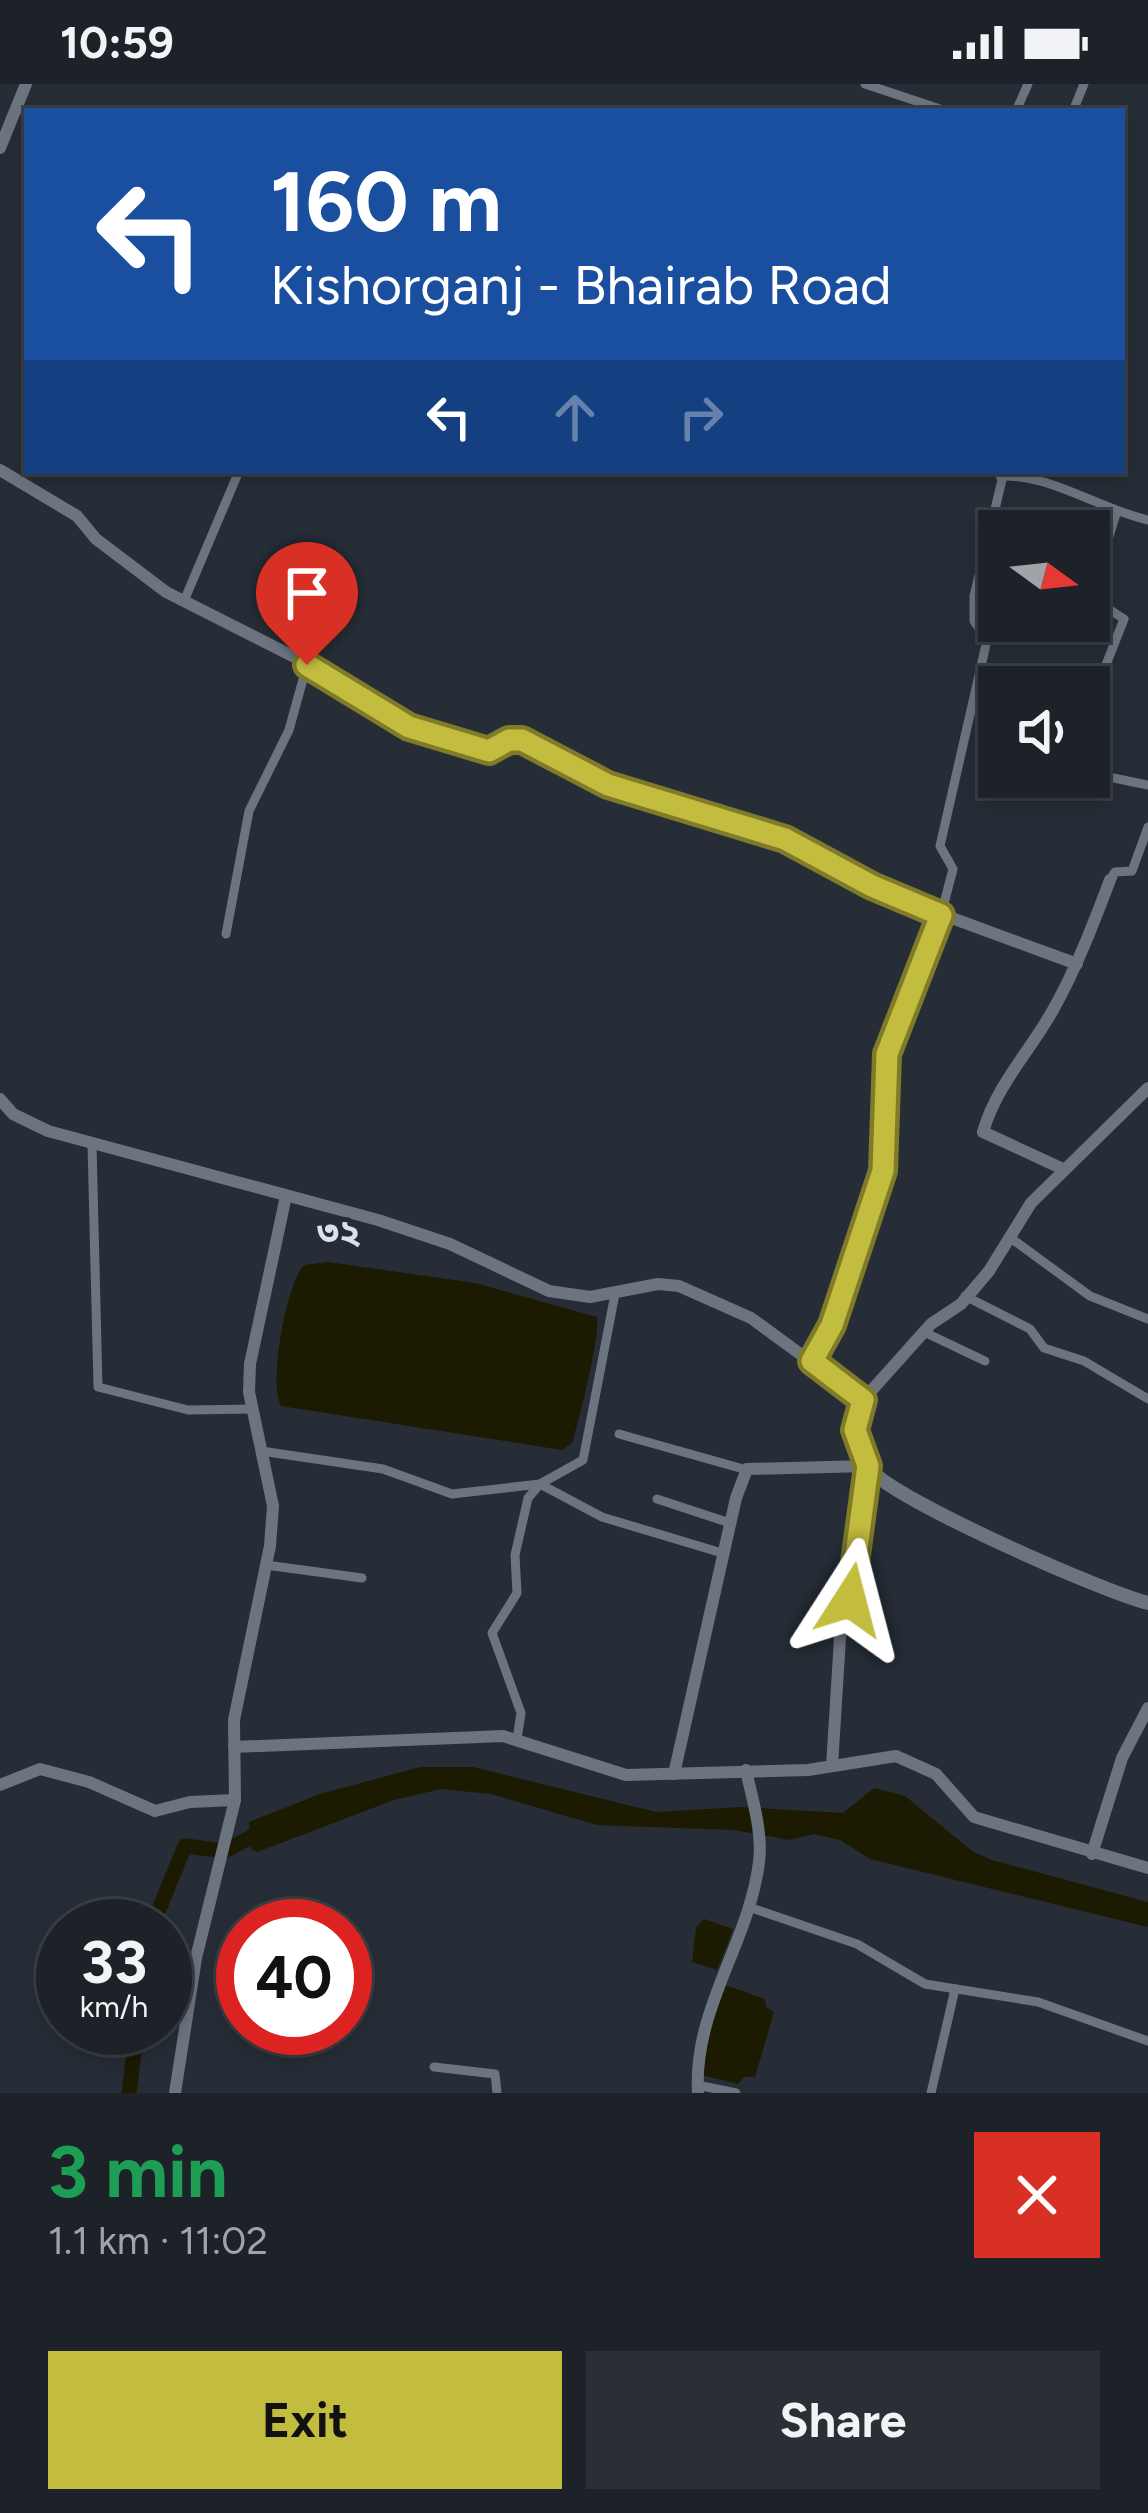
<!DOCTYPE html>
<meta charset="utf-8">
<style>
body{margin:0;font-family:Figtree,"Noto Sans Bengali",sans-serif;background:#292f34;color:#f1f3f6;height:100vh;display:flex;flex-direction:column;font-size:45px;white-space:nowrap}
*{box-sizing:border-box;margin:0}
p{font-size:39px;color:#a0a4a8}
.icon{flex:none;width:66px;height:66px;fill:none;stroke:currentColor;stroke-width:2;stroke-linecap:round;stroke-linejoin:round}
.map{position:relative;height:2009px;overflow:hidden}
.sheet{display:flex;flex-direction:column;background:#1c2228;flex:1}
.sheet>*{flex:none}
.top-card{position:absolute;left:24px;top:24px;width:1101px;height:366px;border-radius:0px;box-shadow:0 6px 18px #0003,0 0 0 3px #3a3f45;background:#1a4fa0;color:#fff;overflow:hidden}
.needle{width:78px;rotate:105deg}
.controls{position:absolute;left:978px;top:426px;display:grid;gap:24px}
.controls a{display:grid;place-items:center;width:132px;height:132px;border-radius:0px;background:#1c2228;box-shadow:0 6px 18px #0003,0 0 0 3px #3a3f45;font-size:60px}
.speed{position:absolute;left:36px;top:1815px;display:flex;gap:24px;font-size:60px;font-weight:700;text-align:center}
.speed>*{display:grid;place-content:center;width:156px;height:156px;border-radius:50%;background:#1c2228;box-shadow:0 6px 18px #0003,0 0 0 3px #3a3f45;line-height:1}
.speed small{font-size:30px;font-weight:400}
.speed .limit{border:18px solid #d22;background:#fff;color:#111}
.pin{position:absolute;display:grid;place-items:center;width:102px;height:102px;color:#fff;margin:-123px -51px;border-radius:50% 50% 50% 0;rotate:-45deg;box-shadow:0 0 12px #0007}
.pin .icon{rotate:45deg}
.me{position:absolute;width:132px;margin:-66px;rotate:9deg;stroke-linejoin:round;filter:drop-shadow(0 0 9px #0008)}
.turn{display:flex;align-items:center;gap:42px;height:252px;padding:0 48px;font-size:54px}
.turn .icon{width:156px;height:156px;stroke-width:2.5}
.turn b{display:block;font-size:84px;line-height:102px}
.lanes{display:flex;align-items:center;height:114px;padding:0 48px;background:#0003;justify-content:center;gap:60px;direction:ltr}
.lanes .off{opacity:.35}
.round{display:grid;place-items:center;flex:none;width:126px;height:126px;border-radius:0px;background:#292f34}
.headline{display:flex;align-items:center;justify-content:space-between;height:204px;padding:0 48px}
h1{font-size:72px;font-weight:700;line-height:90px;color:#1e9e55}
.action{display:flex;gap:24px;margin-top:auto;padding:24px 48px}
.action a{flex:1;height:138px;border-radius:0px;background:#c3bd3f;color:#111;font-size:48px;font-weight:700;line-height:138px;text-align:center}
.action a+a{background:#292f34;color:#f1f3f6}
.status{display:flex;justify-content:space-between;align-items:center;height:84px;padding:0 60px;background:#1c2228;direction:ltr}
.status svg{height:33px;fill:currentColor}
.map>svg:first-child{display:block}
.water{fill:#1c1a00}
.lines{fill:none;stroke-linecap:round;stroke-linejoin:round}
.river{stroke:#1c1a00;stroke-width:15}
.minor{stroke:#6c747f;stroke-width:9}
.tertiary{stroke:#6c747f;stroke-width:12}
.secondary{stroke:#6c747f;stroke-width:14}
.route-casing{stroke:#7f7b29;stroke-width:30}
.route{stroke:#c3bd3f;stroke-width:21}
.labels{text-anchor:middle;stroke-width:10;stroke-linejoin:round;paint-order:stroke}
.neighbourhood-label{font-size:36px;font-weight:bold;fill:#d9e3ef;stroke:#262d36}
</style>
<div class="status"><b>10:59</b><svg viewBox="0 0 49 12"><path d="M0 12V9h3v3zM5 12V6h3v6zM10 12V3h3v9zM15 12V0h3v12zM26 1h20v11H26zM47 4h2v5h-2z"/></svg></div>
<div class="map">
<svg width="1148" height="2009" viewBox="0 0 1148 2009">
<rect width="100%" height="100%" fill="#262d36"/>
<!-- water -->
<g class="water">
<path d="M328,1178L475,1199L597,1233C600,1254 579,1335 572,1359L562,1366L281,1322C268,1301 286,1200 304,1181Z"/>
<polygon points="420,1683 473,1683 656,1728 741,1723 843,1729 874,1704 905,1712 972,1767 992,1776 1148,1818 1148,1843 870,1775 840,1756 814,1750 789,1756 734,1746 597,1741 491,1710 441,1705 394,1716 257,1768 251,1765 249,1738 320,1710"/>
<polygon points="704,1835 733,1845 717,1886 692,1878 696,1844"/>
<polygon points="722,1900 765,1915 766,1923 774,1928 755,1993 744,1993 738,2000 701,1991 697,1976"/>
</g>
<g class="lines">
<!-- river -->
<g class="river">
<polyline points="152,1842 185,1762 225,1767 262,1747"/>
<polyline points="129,2009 137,1944"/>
</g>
<!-- minor -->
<g class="minor">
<polyline points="865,0 946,27"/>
<polyline points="1016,27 1028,0"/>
<polyline points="1073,27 1084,0"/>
<path d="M1001,392C1051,390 1099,425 1148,436"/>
<polyline points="184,517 239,387"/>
<polyline points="1089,624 1124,535 1090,513 1116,430"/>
<polyline points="1089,689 1148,701"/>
<polyline points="1113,793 1110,796 1115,788 1132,787 1148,743"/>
<polyline points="226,850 249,727 289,646 307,581"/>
<polyline points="92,1061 98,1303 188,1326 253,1325"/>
<polyline points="1012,1155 1090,1212 1148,1235"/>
<polyline points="965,1212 1030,1245 1044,1264 1084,1277 1148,1315"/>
<polyline points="924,1248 985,1277"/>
<polyline points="812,1277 832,1241 883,1087 888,971 941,831 953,785 940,762 987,556 974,537 974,512 1002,396 998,387"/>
<polyline points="619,1350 747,1386"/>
<polyline points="261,1367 383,1385 452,1410 540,1400 602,1433 722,1469"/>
<polyline points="657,1415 730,1439"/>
<polyline points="266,1481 362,1494"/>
<polyline points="517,1655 521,1629 492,1549 517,1509 515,1471 528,1414 540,1400 583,1376 615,1210"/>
<polyline points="749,1823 857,1860 925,1900 1038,1918 1148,1957"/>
<polyline points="434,1983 495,1990 497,2009"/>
<polyline points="697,2001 736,2009"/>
<polyline points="931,2009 955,1905"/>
</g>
<!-- tertiary -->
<g class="tertiary">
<polyline points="0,64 26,0"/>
<polyline points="0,386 77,432 96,455 166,508 334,593 409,642 483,666 522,656 598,698 744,740 903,816 1077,880"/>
<polyline points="0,1015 13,1030 48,1047 378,1136 450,1160 549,1207 590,1213 658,1200 679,1202 751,1234 863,1316 931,1240 961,1220 989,1187 1031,1119 1148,1004"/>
<path d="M1063,1085L983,1048C997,1000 1029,969 1053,926C1076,885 1093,841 1110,796"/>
<polyline points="234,1663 503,1652 626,1691 808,1686 896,1672 936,1690 974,1733 1148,1784"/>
<polyline points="674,1690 736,1414 747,1385 868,1382 840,1554 832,1682"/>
<polyline points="0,1701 40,1685 89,1698 155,1727 190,1718 235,1716"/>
<polyline points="1092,1770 1122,1674 1148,1624"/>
<polyline points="175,2009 196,1874 235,1716 234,1636 270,1462 273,1422 249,1308 250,1280 286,1112"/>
<path d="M698,2009C693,1925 749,1859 759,1778C763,1748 752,1715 746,1686"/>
</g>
<!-- secondary -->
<path class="secondary" d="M863,1316C853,1341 853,1363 871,1386C895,1416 1103,1508 1148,1519"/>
</g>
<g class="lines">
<defs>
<polyline id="route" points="307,581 409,643 489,667 509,656 522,656 608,701 785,755 872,802 941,831 887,970 883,1087 832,1241 812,1277 863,1316 855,1346 868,1382 850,1516"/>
</defs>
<!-- route casing -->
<use href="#route" class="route-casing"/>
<!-- route -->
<use href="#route" class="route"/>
</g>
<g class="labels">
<!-- neighbourhood labels -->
<g class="neighbourhood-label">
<text x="339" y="1161">৩২</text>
</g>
</g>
</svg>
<div class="controls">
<a><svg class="needle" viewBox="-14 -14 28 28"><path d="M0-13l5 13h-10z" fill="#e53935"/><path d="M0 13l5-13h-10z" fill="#a0a4a8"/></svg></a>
<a><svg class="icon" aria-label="sound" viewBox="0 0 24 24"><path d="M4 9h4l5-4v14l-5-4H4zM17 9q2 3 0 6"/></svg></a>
</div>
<div class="speed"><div>33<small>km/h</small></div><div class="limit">40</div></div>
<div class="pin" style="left:307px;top:581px;background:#d93025"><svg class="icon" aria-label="arrive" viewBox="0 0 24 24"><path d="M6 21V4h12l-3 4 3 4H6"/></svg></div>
<svg class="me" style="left:850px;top:1516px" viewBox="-20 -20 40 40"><path d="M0-17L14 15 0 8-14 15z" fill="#c3bd3f" stroke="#fff" stroke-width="4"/></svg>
<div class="top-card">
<div class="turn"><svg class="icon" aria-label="left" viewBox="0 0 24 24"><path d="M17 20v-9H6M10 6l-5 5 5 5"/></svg><div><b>160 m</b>Kishorganj - Bhairab Road</div></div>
<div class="lanes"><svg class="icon" aria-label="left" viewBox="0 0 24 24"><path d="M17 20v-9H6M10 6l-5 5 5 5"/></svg><svg class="icon off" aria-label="ahead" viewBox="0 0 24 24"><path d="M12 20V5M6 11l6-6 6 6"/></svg><svg class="icon off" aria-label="right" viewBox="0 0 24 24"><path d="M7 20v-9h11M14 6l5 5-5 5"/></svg></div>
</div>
</div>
<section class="sheet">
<div class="headline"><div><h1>3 min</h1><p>1.1 km · 11:02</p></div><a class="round" style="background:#d93025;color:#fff"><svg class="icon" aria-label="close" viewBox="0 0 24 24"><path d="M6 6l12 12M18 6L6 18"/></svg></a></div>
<div class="action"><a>Exit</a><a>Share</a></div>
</section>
